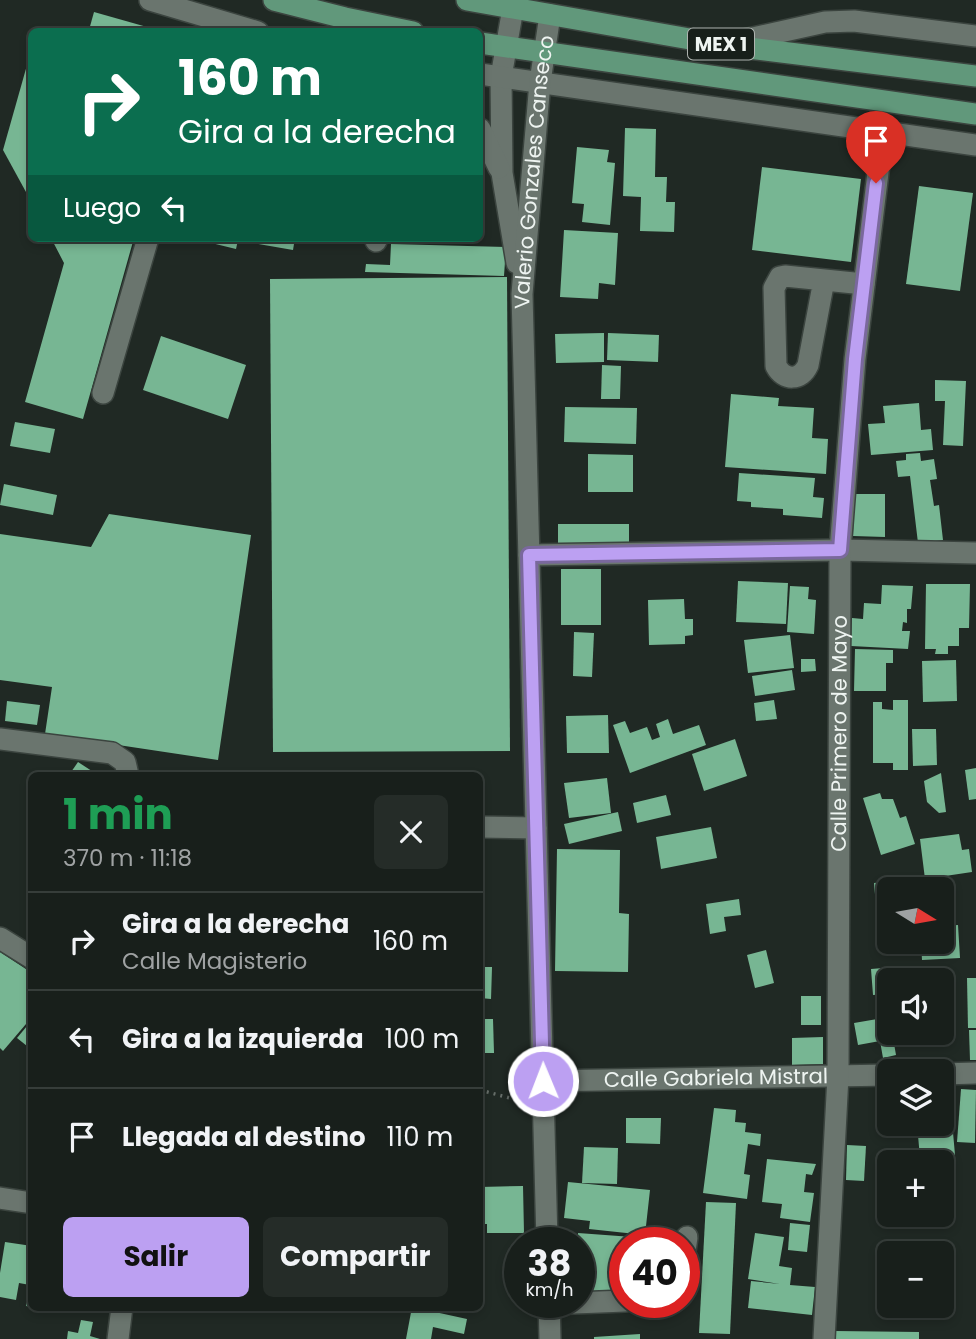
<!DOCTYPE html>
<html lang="es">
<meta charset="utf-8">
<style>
body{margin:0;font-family:Poppins,sans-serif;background:#252c28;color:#f1f3f6;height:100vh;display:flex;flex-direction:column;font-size:26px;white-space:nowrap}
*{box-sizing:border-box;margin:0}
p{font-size:23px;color:#9fa2a3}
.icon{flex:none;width:38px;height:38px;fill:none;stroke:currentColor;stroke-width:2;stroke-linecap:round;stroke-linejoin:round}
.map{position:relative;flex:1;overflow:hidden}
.sheet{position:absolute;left:28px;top:772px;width:455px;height:539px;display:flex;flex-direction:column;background:#181f1b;border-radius:10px;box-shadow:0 4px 10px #0003,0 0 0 2px #363d3a}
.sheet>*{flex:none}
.banner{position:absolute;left:28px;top:28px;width:455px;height:214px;border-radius:10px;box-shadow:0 4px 10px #0003,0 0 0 2px #363d3a;background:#0b6e4f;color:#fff;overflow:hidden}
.needle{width:46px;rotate:101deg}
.buttons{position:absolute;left:877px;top:877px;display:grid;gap:14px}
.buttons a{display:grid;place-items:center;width:77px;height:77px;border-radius:10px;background:#181f1b;box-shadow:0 4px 10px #0003,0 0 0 2px #363d3a;font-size:35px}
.speed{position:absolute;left:504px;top:1227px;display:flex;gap:14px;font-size:35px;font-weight:700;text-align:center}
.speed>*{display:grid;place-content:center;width:91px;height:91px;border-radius:50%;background:#181f1b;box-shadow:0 4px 10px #0003,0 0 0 2px #363d3a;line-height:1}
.speed small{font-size:18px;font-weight:400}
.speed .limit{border:10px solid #d22;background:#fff;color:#111}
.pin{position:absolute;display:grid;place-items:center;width:60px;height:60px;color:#fff;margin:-72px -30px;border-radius:50% 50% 50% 0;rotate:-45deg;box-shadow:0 0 7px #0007}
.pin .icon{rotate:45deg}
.me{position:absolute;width:77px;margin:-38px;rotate:359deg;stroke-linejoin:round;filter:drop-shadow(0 0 5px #0008)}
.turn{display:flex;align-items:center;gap:24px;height:147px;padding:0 35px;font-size:32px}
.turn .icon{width:91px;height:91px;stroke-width:2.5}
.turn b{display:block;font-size:49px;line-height:60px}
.then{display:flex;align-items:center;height:66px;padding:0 35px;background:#0003;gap:14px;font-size:26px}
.round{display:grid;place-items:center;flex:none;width:74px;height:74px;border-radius:10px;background:#252c28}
.overview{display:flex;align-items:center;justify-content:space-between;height:119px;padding:0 35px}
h1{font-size:42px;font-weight:700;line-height:52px;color:#1e9e55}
.primary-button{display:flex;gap:14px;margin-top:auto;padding:14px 35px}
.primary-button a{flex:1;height:80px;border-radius:10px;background:#bca0f2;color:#111;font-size:28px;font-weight:700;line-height:80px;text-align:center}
.primary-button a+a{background:#252c28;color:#f1f3f6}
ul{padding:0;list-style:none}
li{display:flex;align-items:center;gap:21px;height:98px;padding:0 35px;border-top:2px solid #363d3a}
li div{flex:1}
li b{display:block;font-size:26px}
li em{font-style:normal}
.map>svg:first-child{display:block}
.building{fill:#77b693}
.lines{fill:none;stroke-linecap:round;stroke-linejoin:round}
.minor-casing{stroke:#3b443f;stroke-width:24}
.major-casing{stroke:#3b443f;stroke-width:24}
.path{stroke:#666e69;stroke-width:3.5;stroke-dasharray:2 5;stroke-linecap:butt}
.minor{stroke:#6a756e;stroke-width:21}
.major{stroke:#61987b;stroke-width:21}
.route-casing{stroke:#7a689d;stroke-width:18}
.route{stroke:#bca0f2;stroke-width:12}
.labels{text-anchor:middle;stroke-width:7;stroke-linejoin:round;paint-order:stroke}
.shield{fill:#171f1a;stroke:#aeb4b0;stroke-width:2}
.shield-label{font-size:19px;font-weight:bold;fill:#eef4f1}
.street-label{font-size:21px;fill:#eef4f1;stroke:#171f1a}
</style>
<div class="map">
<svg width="976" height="1339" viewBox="0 0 976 1339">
<rect width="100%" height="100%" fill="#202924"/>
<!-- building -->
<g class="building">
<polygon points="94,12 147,27 145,32 89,30"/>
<polygon points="31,51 32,51 32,203 3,150"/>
<polygon points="625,128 656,129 655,177 667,177 666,202 675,202 674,232 640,231 641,197 623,196"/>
<polygon points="577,147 609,150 607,162 615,163 610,225 582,222 584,204 572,203"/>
<polygon points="762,167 861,179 851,262 752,250"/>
<polygon points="919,186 973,193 960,291 906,284"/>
<polygon points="564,230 618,233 615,285 599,283 598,299 560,297"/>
<polygon points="51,238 134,238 83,419 25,402 64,263"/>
<polygon points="200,238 232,238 238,240 236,249 199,240"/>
<polygon points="253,238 295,238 293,250 252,243"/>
<polygon points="391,244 506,247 504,276 365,272 366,264 390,265"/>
<polygon points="507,277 510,751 273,752 270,279"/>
<polygon points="604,333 604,362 556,363 555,334"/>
<polygon points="608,333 659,335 658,362 607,360"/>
<polygon points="161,336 246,365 228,419 143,390"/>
<polygon points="602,365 621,366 620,399 601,399"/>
<polygon points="935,380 966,381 963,446 943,445 945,401 935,401"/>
<polygon points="731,394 779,398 778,406 814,408 812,438 828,439 826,474 725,467"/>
<polygon points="919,403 921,430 931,429 933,450 871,455 868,424 885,423 883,406"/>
<polygon points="565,407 637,408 636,444 564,442"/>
<polygon points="15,422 55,429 50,453 10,446"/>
<polygon points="920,453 921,461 934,459 937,479 930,480 934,506 939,505 943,540 918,543 910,476 898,477 896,461 906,460 906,454"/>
<polygon points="588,454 633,455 633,492 588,492"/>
<polygon points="739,473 815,478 813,497 824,498 822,518 783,515 783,509 751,507 751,502 737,501"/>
<polygon points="4,484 57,495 53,515 0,505"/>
<polygon points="854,494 885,494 885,537 853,536"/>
<polygon points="109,514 251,535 218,760 45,734 52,687 0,680 0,534 91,547"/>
<polygon points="558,524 629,524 629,544 558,545"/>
<rect x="561" y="569" width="40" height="56"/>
<polygon points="738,581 788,583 786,624 736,622"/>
<polygon points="926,584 970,584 969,628 959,628 959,646 948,646 948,654 935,654 936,649 925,649"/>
<polygon points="882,585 913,586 911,609 907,609 907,623 903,622 902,631 910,631 908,649 851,646 852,618 863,619 864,603 881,604"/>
<polygon points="790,586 809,587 808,599 816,600 814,634 787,632"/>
<polygon points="684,599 685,619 693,619 693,635 685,636 685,644 649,645 648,600"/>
<polygon points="574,632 594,633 592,677 573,676"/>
<polygon points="790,635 794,668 748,673 744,640"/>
<polygon points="855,649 893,650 893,663 886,663 886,691 854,691"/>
<polygon points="801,659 815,659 816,671 801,672"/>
<polygon points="956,660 957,701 923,702 922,661"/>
<polygon points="792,670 795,690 755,696 752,676"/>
<polygon points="774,700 777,719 756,721 754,703"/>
<polygon points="893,700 908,700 908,770 893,770 893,763 873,763 873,702 882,702 882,709 893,710"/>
<polygon points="7,701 40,705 37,725 5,721"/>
<polygon points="608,715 609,753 567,753 566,716"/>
<polygon points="668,719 673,734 699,725 706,745 630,773 613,725 625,721 630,733 647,727 652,740 660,737 656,724"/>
<polygon points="912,729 936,729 937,765 913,766"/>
<polygon points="735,739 747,776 704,791 692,754"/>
<polygon points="78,762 98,775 69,775"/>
<polygon points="976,768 976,799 969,800 965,770"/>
<polygon points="941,773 946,812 939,813 927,802 924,781"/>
<polygon points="607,778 611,813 569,818 564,783"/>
<polygon points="880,793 882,799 893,799 900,818 906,816 915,844 881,855 863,798"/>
<polygon points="666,795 671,815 637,823 633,803"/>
<polygon points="618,812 622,831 569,844 564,824"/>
<polygon points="711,827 717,858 661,869 656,837"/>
<polygon points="959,834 962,850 969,849 972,872 925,879 920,839"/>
<polygon points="557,849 620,850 619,913 629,914 628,972 555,971"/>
<polygon points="910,879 911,889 889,889 889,916 877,917 874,883"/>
<rect x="914" y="883" width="30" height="6"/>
<polygon points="739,899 741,915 724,917 726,931 710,934 706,904"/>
<polygon points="958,925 960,958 922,960 921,942 942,942 942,926"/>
<polygon points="766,950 774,983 755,988 747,955"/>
<polygon points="0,952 32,973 32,1017 3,1051 0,1048"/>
<polygon points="480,967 492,967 491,999 480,998"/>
<polygon points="896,967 897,980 889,980 889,994 873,995 871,969"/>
<polygon points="967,978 976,978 976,1028 968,1028"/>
<rect x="801" y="996" width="20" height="29"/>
<polygon points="889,1017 889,1032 892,1032 896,1055 883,1058 880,1041 858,1045 854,1023"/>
<polygon points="480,1019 493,1019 494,1053 480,1053"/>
<polygon points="32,1020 32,1050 17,1038"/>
<polygon points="969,1030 976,1030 976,1060 970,1060"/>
<polygon points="823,1037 823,1064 792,1065 792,1038"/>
<polygon points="961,1089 976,1090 975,1143 957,1142"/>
<polygon points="950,1098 955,1155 920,1158 917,1124 942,1124 942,1099"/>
<polygon points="714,1108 736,1110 735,1122 746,1123 745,1132 761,1134 760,1146 748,1144 744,1174 750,1175 747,1199 703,1193"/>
<polygon points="626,1118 661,1118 660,1144 626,1143"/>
<polygon points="847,1145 866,1146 864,1181 846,1180"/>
<polygon points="584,1147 618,1148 617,1184 582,1183"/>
<polygon points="767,1159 816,1164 812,1175 806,1174 804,1192 814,1193 810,1222 780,1218 782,1204 762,1202"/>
<polygon points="568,1182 650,1190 645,1235 589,1229 590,1221 564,1218"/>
<polygon points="523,1186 524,1233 487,1233 487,1224 480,1224 480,1187"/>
<polygon points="706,1202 736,1203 730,1334 699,1333"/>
<polygon points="790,1223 810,1225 807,1252 788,1250"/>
<polygon points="578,1233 646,1238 645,1242 625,1242 625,1298 579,1294"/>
<polygon points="755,1233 784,1237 779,1266 792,1268 790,1285 815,1287 812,1315 748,1308 751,1281 780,1284 748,1279"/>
<polygon points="5,1242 32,1246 32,1307 26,1306 30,1285 19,1283 16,1300 0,1297 0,1273"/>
<polygon points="412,1307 467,1319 464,1334 433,1327 431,1339 406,1339"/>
<polygon points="81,1320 93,1322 90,1336 100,1339 67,1339 68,1331 78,1333"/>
<polygon points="835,1331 919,1332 919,1339 834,1339"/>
<polygon points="640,1334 640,1339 594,1339 594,1337"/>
</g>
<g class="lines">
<defs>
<g id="minor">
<polyline points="150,0 258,32"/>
<polyline points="513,8 501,77 502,173 517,263"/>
<polyline points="726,44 825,22 854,21 976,36"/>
<polyline points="480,74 976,145"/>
<polyline points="480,129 499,168"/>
<polyline points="376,241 377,238"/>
<path d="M824,280L808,365C801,381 784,381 776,366L774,288L780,277L785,276L864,284"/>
<polyline points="103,393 148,238"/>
<polyline points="529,555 840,550 976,553"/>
<polyline points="0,739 112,753 125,762 128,775"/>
<polyline points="480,827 536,828"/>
<polyline points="0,938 32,958"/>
<polyline points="942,1074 976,1073"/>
<path id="s1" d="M543,1081L889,1075"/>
<polyline points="0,1198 32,1203"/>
<path id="s2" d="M547,1242L522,294L540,82L550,15"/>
<polyline points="684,1258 687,1237"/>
<polyline points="549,1302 550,1339"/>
<polyline points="549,1304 625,1301"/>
<polyline points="118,1339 122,1307"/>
<path id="s3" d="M824,1339L838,1076L840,550L855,359L883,132"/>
</g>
<g id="major">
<polyline points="274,0 345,18 413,32"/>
<polyline points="467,0 724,45 976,76"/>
<polyline points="480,43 976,114"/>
</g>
</defs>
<!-- minor casing -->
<use href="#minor" class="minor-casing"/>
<!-- major casing -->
<use href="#major" class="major-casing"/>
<!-- path -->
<polyline class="path" points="480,1090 521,1101"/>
<!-- minor -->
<use href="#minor" class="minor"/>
<!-- major -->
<use href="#major" class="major"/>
</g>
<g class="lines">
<defs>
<polyline id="route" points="543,1081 529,555 840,550 855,359 876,183"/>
</defs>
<!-- route casing -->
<use href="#route" class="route-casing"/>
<!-- route -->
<use href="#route" class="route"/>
</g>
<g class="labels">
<!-- shield labels -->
<rect class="shield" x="688" y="28.5" width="66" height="31" rx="5"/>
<g class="shield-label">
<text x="721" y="51">MEX 1</text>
</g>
<!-- street labels -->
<g class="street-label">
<text dy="7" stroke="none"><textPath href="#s2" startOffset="1071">Valerio Gonzales Canseco</textPath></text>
<text dy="7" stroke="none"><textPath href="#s3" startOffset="606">Calle Primero de Mayo</textPath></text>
<text dy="7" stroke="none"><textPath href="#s1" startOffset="173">Calle Gabriela Mistral</textPath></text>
</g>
</g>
</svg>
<div class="buttons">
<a><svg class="needle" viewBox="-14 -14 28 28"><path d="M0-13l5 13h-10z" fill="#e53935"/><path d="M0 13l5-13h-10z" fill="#9fa2a3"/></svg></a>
<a><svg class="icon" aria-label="sound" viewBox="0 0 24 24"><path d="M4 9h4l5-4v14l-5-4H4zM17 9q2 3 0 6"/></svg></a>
<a><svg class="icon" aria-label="layers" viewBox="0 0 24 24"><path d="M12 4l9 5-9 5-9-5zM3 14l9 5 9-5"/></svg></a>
<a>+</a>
<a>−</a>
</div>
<div class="speed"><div>38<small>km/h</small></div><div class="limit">40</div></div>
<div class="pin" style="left:876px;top:183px;background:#d93025"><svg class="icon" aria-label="arrive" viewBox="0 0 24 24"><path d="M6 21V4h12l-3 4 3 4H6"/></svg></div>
<svg class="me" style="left:543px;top:1081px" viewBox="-20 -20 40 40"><circle r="17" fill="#bca0f2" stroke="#fff" stroke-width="3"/><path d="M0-11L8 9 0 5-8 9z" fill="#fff"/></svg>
<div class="banner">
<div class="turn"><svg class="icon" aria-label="right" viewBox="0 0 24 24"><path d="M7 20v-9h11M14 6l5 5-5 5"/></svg><div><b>160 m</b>Gira a la derecha</div></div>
<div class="then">Luego<svg class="icon" aria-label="left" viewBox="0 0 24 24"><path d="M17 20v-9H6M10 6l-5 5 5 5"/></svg></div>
</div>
<section class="sheet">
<div class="overview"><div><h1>1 min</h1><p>370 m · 11:18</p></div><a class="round"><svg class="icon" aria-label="close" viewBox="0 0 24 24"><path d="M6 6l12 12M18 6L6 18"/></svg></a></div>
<ul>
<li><svg class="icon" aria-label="right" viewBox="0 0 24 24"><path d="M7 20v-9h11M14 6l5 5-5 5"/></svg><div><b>Gira a la derecha</b><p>Calle Magisterio</p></div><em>160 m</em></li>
<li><svg class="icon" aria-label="left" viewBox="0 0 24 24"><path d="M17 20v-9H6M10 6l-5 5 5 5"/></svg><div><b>Gira a la izquierda</b></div><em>100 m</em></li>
<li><svg class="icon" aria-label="arrive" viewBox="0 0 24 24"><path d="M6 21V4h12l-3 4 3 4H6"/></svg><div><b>Llegada al destino</b></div><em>110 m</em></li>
</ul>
<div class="primary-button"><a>Salir</a><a>Compartir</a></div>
</section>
</div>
